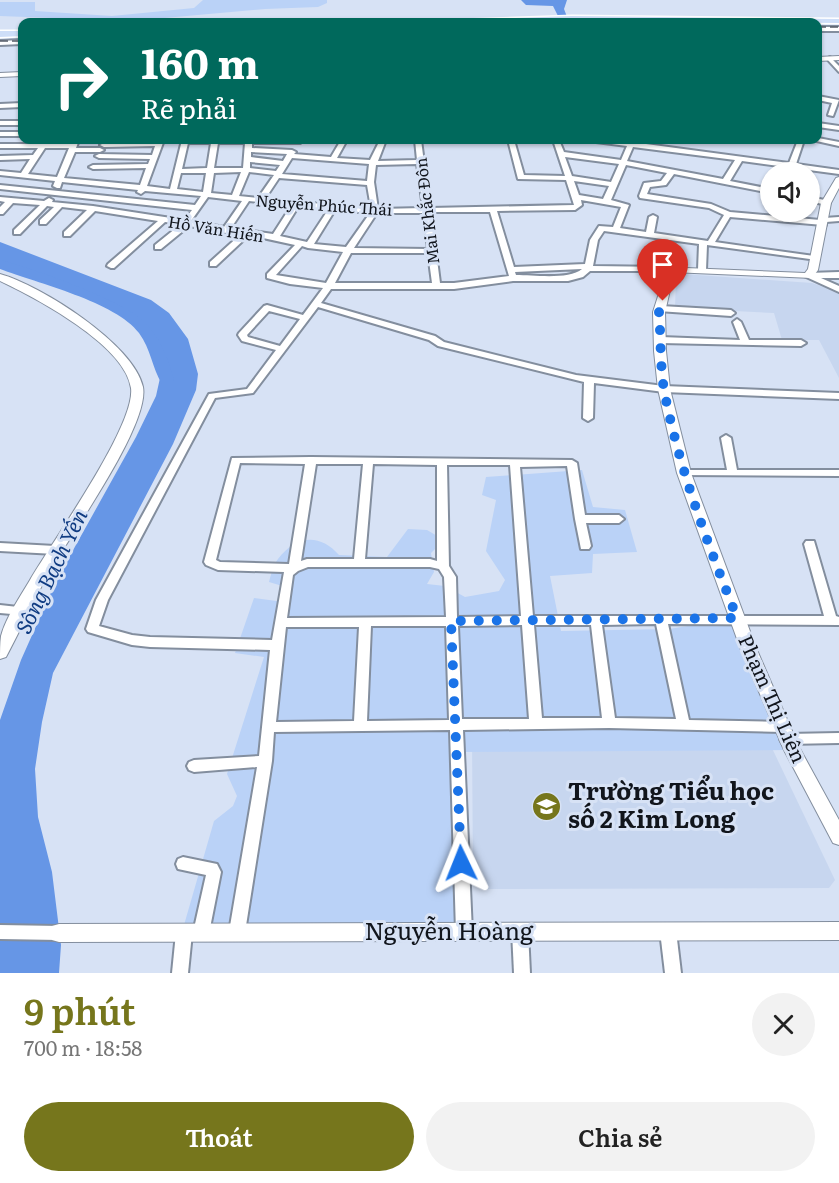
<!DOCTYPE html>
<html lang="vi">
<meta charset="utf-8">
<style>
body{margin:0;font-family:Literata,serif;background:#f2f2f2;color:#222;height:100vh;display:flex;flex-direction:column;font-size:22px;white-space:nowrap}
*{box-sizing:border-box;margin:0}
p{font-size:20px;color:#767676}
.icon{flex:none;width:33px;height:33px;fill:none;stroke:currentColor;stroke-width:2;stroke-linecap:round;stroke-linejoin:round}
.map{position:relative;height:973px;overflow:hidden}
.panel{display:flex;flex-direction:column;background:#fff;flex:1}
.panel>*{flex:none}
.hud{position:absolute;left:18px;top:18px;width:804px;height:126px;border-radius:12px;box-shadow:0 2px 4px #0004;background:#00695c;color:#fff;overflow:hidden}
.tools{position:absolute;left:760px;top:162px;display:grid;gap:12px}
.tools a{display:grid;place-items:center;width:60px;height:60px;border-radius:50%;background:#fff;box-shadow:0 2px 4px #0004;font-size:30px}
.pin{position:absolute;display:grid;place-items:center;width:51px;height:51px;color:#fff;margin:-62px -26px;border-radius:50% 50% 50% 0;rotate:-45deg;box-shadow:0 0 6px #0007}
.pin .icon{rotate:45deg}
.me{position:absolute;width:66px;margin:-33px;rotate:358deg;stroke-linejoin:round;filter:drop-shadow(0 0 4px #0008)}
.turn{display:flex;align-items:center;gap:21px;height:126px;padding:0 24px;font-size:27px}
.turn .icon{width:78px;height:78px;stroke-width:2.5}
.turn b{display:block;font-size:42px;line-height:51px}
.round{display:grid;place-items:center;flex:none;width:63px;height:63px;border-radius:32px;background:#f2f2f2}
.summary{display:flex;align-items:center;justify-content:space-between;height:102px;padding:0 24px}
h1{font-size:36px;font-weight:600;line-height:45px;color:#76761c}
.primary-button{display:flex;gap:12px;margin-top:auto;padding:12px 24px}
.primary-button a{flex:1;height:69px;border-radius:36px;background:#76761c;color:#fff;font-size:24px;font-weight:600;line-height:69px;text-align:center}
.primary-button a+a{background:#f2f2f2;color:#222}
.map>svg:first-child{display:block}
.built{fill:#c7d6ef}
.green{fill:#bad2f7}
.water{fill:#6696e6}
.lines{fill:none;stroke-linecap:round;stroke-linejoin:round}
.river{fill:#6696e6;fill-rule:evenodd}
.street-casing{stroke:#838e9e;stroke-width:4}
.secondary-casing{stroke:#838e9e;stroke-width:2}
.primary-casing{stroke:#fff;stroke-width:3}
.street{fill:#fff;fill-rule:evenodd}
.secondary{fill:#fff;fill-rule:evenodd}
.primary{fill:#cedef8;fill-rule:evenodd}
.rail{stroke:#565c67;stroke-width:1.5;stroke-dasharray:8 4;stroke-linecap:butt}
.route{stroke:#1a73e8;stroke-width:10;stroke-dasharray:0 18}
.labels{text-anchor:middle;stroke-width:6;stroke-linejoin:round;paint-order:stroke}
.far-street-label{font-size:16px;fill:#11151c;stroke:#d7e2f5}
.street-label{font-size:20px;fill:#11151c;stroke:#d7e2f5}
.water-label{font-size:21px;font-style:italic;fill:#103c82;stroke:#d7e2f5}
.near-poi-label{font-size:24px;font-weight:bold;fill:#11151c;stroke:#d7e2f5;text-anchor:start}
.near-street-label{font-size:24px;fill:#11151c;stroke:#d7e2f5}
</style>
<div class="map">
<svg width="839" height="973" viewBox="0 0 839 973">
<rect width="100%" height="100%" fill="#d7e2f5"/>
<!-- built -->
<g class="built">
<polygon points="683,274 812,283 839,292 839,378 819,340 782,340 774,313 675,308 676,278"/>
<polygon points="472,737 770,744 835,880 829,888 487,889 473,876"/>
</g>
<!-- green -->
<g class="green">
<polygon points="203,0 327,0 327,3 318,7 265,9 131,21 0,16 0,2 35,2 35,11 112,16 194,8"/>
<path d="M582,470L593,507L625,510L637,552L593,554L592,573L550,576L561,631L669,629L737,618L792,750L455,752L461,923L184,925L214,821L233,806L237,796L227,774L264,657L235,653L254,598L284,602L289,588L269,582C271,575 273,565 278,559C296,535 320,533 339,555L387,557L408,529L427,530L444,540L431,553L434,572L427,584L445,586L465,597L499,591L505,580L486,551L496,500L482,495L486,477Z"/>
</g>
<!-- water -->
<g class="water">
<polygon points="521,0 567,0 564,9 569,22 561,22 553,6 526,5"/>
<polygon points="0,242 151,300 169,313 188,339 198,374 196,390 173,444 53,673 42,722 35,769 38,817 52,872 61,945 59,973 0,973 0,720 21,660 57,579 136,437 156,396 162,369 160,350 152,336 129,316 104,304 0,264"/>
</g>
<g class="lines">
<!-- river -->
<path class="river" d="M0,260C32,268 119,299 142,320C159,335 169,359 174,381L172,384H162C152,368 151,349 139,333C116,302 37,283 0,269Z"/>
<defs>
<g id="street">
<rect x="818" y="27" width="21" height="4"/>
<polygon points="22,40 22,44 0,45 0,41"/>
<polygon points="830,57 839,66 839,72 827,59"/>
<polygon points="818,96 839,100 833,116 828,115 832,103 818,100"/>
<polygon points="22,103 22,107 0,108 0,104"/>
<rect x="0" y="121" width="22" height="4"/>
<polygon points="818,123 839,126 839,130 818,127"/>
<rect x="0" y="132" width="22" height="4"/>
<polygon points="818,138 839,142 839,146 812,140"/>
<path d="M46,140L49,142L48,144H71L73,140H79L76,148H100L104,150L100,152H75L64,178L140,185L146,168L93,169L89,167L93,165L148,164L150,159L99,158L95,156L99,154L152,155L155,146L104,147L100,145L102,144L157,142L158,140H164L147,186L170,189L182,140H302L303,141L300,143H252V148L292,150L296,152L294,154L331,157L341,140H347L337,158L370,160L380,140H386L378,161L417,160L415,140H421L430,208L574,205L566,180L518,179L508,140H514L524,175L565,176L553,140H559L564,152L621,160L627,146L596,142L593,140L631,142L789,163L798,140H804L796,164L839,170V174L742,161L730,181L771,189V193L674,174L666,185L650,187L647,194L711,204L730,212L820,220L824,218L839,217V221L826,222V225H823L730,217L715,242L814,256H817V260L707,245L706,270L702,272L698,270L699,244L604,231L598,240L593,266L666,267L670,269L666,271H590L583,277L568,281H513L454,289H331L321,303L435,336L444,342L576,375L664,386L839,393V399L664,392L594,383L593,418L588,421L583,418L584,382L438,346L429,340L318,307L253,393L215,398L108,600L99,626L132,635L150,637L272,640L284,572L218,570L206,565L204,562L232,458L311,457L572,460L577,463L585,515H619L624,519L619,523H586L591,546L589,549H581L575,519L567,466L520,467L533,616H824L804,544L806,541H814L836,616L839,617V625L668,624L689,720L782,722L787,723L788,727L787,731L782,732L609,728L463,730L472,932L469,937L464,939L459,937L456,932L450,730L274,732L272,761L245,932L242,937L237,939L232,937L229,932L257,767L194,772L189,770L187,766L189,762L194,760L259,756L270,650L150,647L132,645L88,632L86,629L96,600L209,394L247,389L276,350L242,341L238,335L239,333L264,306L267,305L303,315L323,288L290,284L267,278V274L295,245L249,235L216,266H210V262L241,234L228,232L225,233L221,231L189,226L161,249H155V245L181,224L165,222L114,268H111L107,266L108,264L158,221L95,211L70,236H64V232L87,210L62,207L46,224H40V220L54,207L47,206L20,234H14V230L40,205L13,203L3,214H0V207L5,202L0,201V197L44,201L49,198L53,200L52,202L93,206L184,220L192,210L0,189V185L195,205L201,196L145,191L141,194L137,192L138,190L62,182L60,188H57L53,186L55,181L0,175V171L21,173L30,159L0,160V156L33,155L38,148H0V144H41ZM188,143H211L207,168L182,169ZM218,143H245L243,168H214ZM633,147L735,160L723,179L627,161ZM45,148H69L57,177L28,174ZM251,152L287,154L283,161L251,157ZM565,157L619,164L611,182L572,176ZM292,158L369,164L367,181L282,174ZM250,162L280,165L276,171L250,168ZM417,164L423,208L378,209L374,182L376,165ZM626,165L667,173L661,181L644,183L639,196L640,198L709,208L724,215L708,241L654,233L657,217L653,215L649,217L646,232L620,228L629,205L611,200ZM241,172L232,195L211,193L214,173ZM249,172L274,175L258,198L239,196ZM181,173H206L203,192L177,189ZM279,178L367,185L371,208L265,199ZM574,181L609,186L603,199L579,195ZM208,197L242,201L224,227L191,221ZM581,200L621,207L613,227L599,226L590,240L585,264L514,267L497,211L575,210L582,205ZM249,201L291,206L273,234L231,228ZM298,207L328,210L307,242L280,236ZM335,210L370,213L346,247L314,244ZM431,212H490L509,276L454,283H440ZM377,213H423L428,249L354,248ZM302,246L308,248L343,252L326,283L276,275ZM351,253H428L432,283H335ZM582,269C569,280 534,275 516,275L515,272ZM269,311L300,319L280,346L248,337L247,335ZM240,463L305,464L289,564L220,562L216,560ZM316,464H363L354,559H307L301,561ZM373,464L437,465V561L430,559H365ZM447,465H510L521,616L457,617L456,577L449,566ZM308,567H430L439,569L444,577L446,617L287,618L293,575L298,571ZM656,624L676,719L615,718L602,625ZM522,625L529,719H462L458,626ZM534,625H591L602,718H542ZM371,626H446L449,720L367,721ZM286,627H359L354,721L276,722Z"/>
<polygon points="810,197 829,201 830,203 826,205 810,201"/>
<polygon points="839,272 839,278 821,278 839,286 839,292 804,276 808,273"/>
<polygon points="661,306 731,310 735,313 731,316 658,311 658,307"/>
<polygon points="737,319 741,322 749,340 801,340 806,343 801,346 661,343 656,340 661,337 740,340 733,322"/>
<polygon points="726,435 731,438 737,470 839,470 839,476 680,475 679,473 684,470 727,470 721,438"/>
<polygon points="0,543 55,546 59,547 61,550 59,553 55,554 0,551"/>
<polygon points="0,605 27,608 29,611 27,614 23,615 0,613"/>
<polygon points="839,733 839,743 787,744 782,743 780,739 782,735 787,734"/>
<polygon points="183,857 217,864 221,872 209,933 206,938 201,940 196,938 193,933 206,875 178,869 176,864 178,859"/>
<polygon points="520,924 525,926 528,931 530,973 514,973 512,931 515,926"/>
<polygon points="668,924 673,926 676,931 681,973 665,973 660,931 663,926"/>
<polygon points="0,925 59,926 64,928 67,933 64,938 59,940 0,939"/>
<polygon points="184,926 189,928 192,933 188,973 172,973 176,933 179,928"/>
</g>
<g id="secondary">
<polygon points="839,56 839,60 818,61 818,57"/>
<polygon points="22,72 22,76 0,77 0,73"/>
<polygon points="839,177 839,188 831,203 818,270 812,278 671,272 670,290 665,312 666,351 670,389 691,473 757,650 799,747 839,820 839,845 833,843 784,750 741,650 677,473 658,389 654,351 653,312 660,290 662,267 805,273 808,269 821,203 836,178"/>
<path d="M0,274C40,285 134,344 143,387C150,425 70,536 49,572C34,600 21,629 6,657L0,659C0,652 0,643 1,636C6,617 20,597 30,580C52,542 136,425 131,388C125,345 36,298 0,281Z"/>
<polygon points="839,922 839,940 59,942 52,940 49,933 52,926 59,924"/>
</g>
<g id="primary">
<polygon points="572,16 839,19 839,23 572,20 454,22 458,20"/>
<polygon points="0,31 22,31 22,36 0,37"/>
</g>
</defs>
<!-- street casing -->
<use href="#street" class="street-casing"/>
<!-- secondary casing -->
<use href="#secondary" class="secondary-casing"/>
<!-- primary casing -->
<use href="#primary" class="primary-casing"/>
<!-- street -->
<use href="#street" class="street"/>
<!-- secondary -->
<use href="#secondary" class="secondary"/>
<!-- primary -->
<use href="#primary" class="primary"/>
<!-- rail -->
<g class="rail">
<polyline points="818,27 839,27"/>
<polyline points="0,41 22,41"/>
</g>
</g>
<g class="lines">
<!-- route -->
<path class="route" d="M461,863L451,621L737,618C708,544 679,469 664,390C660,365 661,338 659,312L663,301"/>
</g>
<!-- icons -->
<defs>
<symbol id="school-disc" viewBox="-11 -11 22 22"><circle r="9.5" fill="#76761c" stroke="#d7e2f5"/><path d="M0-5L7-2L0 1L-7-2ZM-4 1L0 2.5L4 1V4Q0 6-4 4Z" fill="#fff"/></symbol>
</defs>
<g fill-rule="evenodd">
<use href="#school-disc" x="530" y="790" width="33" height="33"/>
</g>
<g class="labels">
<!-- far-street labels -->
<g class="far-street-label">
<text transform="translate(324 205) rotate(4)" y="6">Nguyễn Phúc Thái</text>
<text transform="translate(427 211) rotate(-97)" y="6">Mai Khắc Đôn</text>
<text transform="translate(216 229) rotate(9)" y="6">Hồ Văn Hiến</text>
</g>
<!-- street labels -->
<g class="street-label">
<text transform="translate(772 699) rotate(66)" y="7">Phạm Thị Liên</text>
</g>
<!-- water labels -->
<g class="water-label">
<text transform="translate(52 572) rotate(-64)" y="7">Sông Bạch Yến</text>
</g>
<!-- near-poi labels -->
<g class="near-poi-label">
<text x="568" y="800">Trường Tiểu học<tspan x="568" dy="28">số 2 Kim Long</tspan></text>
</g>
<!-- near-street labels -->
<g class="near-street-label">
<text x="449" y="940">Nguyễn Hoàng</text>
</g>
</g>
</svg>
<div class="tools">
<a><svg class="icon" aria-label="sound" viewBox="0 0 24 24"><path d="M4 9h4l5-4v14l-5-4H4zM17 9q2 3 0 6"/></svg></a>
</div>
<div class="pin" style="left:663px;top:301px;background:#d93025"><svg class="icon" aria-label="arrive" viewBox="0 0 24 24"><path d="M6 21V4h12l-3 4 3 4H6"/></svg></div>
<svg class="me" style="left:461px;top:863px" viewBox="-20 -20 40 40"><path d="M0-17L14 15 0 8-14 15z" fill="#1a73e8" stroke="#fff" stroke-width="4"/></svg>
<div class="hud">
<div class="turn"><svg class="icon" aria-label="right" viewBox="0 0 24 24"><path d="M7 20v-9h11M14 6l5 5-5 5"/></svg><div><b>160 m</b>Rẽ phải</div></div>
</div>
</div>
<section class="panel">
<div class="summary"><div><h1>9 phút</h1><p>700 m · 18:58</p></div><a class="round"><svg class="icon" aria-label="close" viewBox="0 0 24 24"><path d="M6 6l12 12M18 6L6 18"/></svg></a></div>
<div class="primary-button"><a>Thoát</a><a>Chia sẻ</a></div>
</section>
